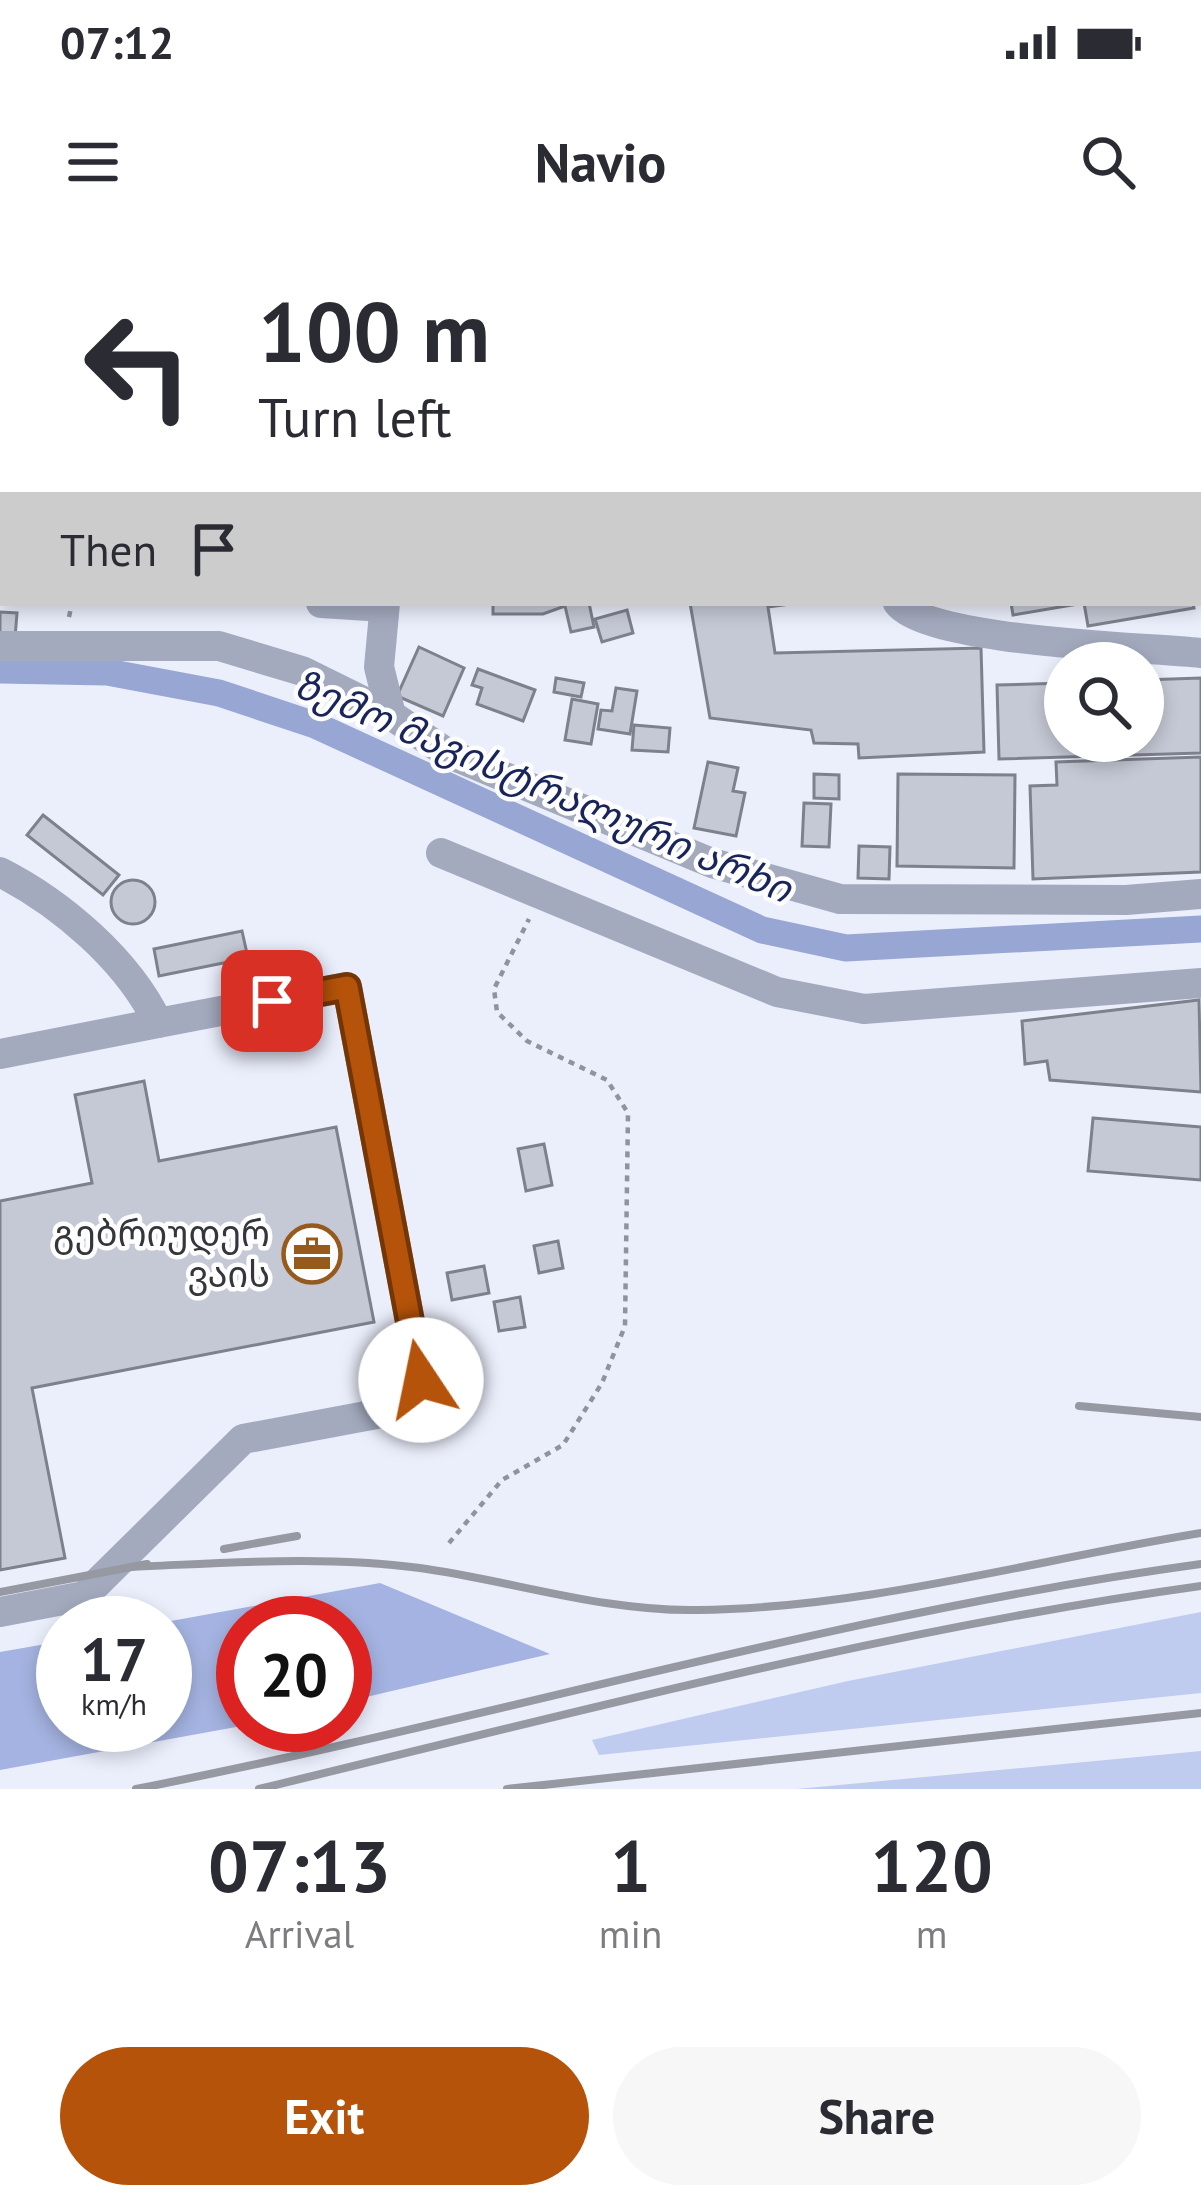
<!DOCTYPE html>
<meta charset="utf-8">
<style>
body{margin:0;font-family:"PT Sans","Noto Sans Georgian",sans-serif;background:#f7f7f7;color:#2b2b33;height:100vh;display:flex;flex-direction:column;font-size:45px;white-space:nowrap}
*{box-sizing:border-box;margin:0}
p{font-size:39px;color:#7c7c81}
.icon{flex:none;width:66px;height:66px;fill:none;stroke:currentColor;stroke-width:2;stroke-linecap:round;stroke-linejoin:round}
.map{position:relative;height:1549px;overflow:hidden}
.drawer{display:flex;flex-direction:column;background:#fff;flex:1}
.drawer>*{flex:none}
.banner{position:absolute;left:0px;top:0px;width:1203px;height:366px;box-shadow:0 6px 18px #0003;background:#fff;color:#2b2b33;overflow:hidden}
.buttons{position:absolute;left:1044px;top:402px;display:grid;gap:24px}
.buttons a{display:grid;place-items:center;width:120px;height:120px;border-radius:50%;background:#fff;box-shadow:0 6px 18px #0003;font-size:60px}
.speed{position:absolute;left:36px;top:1356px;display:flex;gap:24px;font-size:60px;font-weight:700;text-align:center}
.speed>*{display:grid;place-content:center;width:156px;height:156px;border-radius:50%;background:#fff;box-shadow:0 6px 18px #0003;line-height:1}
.speed small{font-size:30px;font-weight:400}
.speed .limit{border:18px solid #d22;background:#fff;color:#111}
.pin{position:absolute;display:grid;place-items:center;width:102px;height:102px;color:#fff;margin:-51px;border-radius:24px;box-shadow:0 6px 18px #0006}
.me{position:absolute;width:132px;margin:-66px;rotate:349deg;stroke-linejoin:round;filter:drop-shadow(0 0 9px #0008)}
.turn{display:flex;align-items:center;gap:42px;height:252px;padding:0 60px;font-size:54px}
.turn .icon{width:156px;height:156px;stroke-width:2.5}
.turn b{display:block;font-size:84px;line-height:102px}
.then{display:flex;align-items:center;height:114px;padding:0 60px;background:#0003;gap:24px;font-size:45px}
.eta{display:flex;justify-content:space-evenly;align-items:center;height:204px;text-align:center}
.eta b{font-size:72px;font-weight:700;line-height:84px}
.action{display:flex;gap:24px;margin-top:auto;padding:24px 60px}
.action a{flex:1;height:138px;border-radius:72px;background:#b45309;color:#fff;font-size:48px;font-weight:700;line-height:138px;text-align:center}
.action a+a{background:#f7f7f7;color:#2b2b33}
.status{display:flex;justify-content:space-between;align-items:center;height:84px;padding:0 60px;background:#fff;direction:ltr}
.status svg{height:33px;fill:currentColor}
header{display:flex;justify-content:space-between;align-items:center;height:156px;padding:0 60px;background:#fff;font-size:54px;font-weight:700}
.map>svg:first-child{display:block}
.green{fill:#bfcbef}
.forest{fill:#a4b3e1}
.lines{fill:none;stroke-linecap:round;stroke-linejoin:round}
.canal{stroke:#97a6d3;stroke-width:27}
.building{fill:#c5c9d5;stroke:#7d818c;stroke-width:3}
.path{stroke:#91939c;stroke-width:4.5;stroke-dasharray:6 6;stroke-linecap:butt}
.minor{stroke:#a3aabe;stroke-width:30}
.rail{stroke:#9699a2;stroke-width:8}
.route-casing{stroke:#753606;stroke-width:30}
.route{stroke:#b45309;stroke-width:21}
.labels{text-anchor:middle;stroke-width:9;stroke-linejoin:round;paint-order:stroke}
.poi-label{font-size:36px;fill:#35363b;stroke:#fdfdfd;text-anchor:end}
.water-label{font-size:39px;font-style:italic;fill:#19245a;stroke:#fdfdfd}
</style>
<div class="status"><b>07:12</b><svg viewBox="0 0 49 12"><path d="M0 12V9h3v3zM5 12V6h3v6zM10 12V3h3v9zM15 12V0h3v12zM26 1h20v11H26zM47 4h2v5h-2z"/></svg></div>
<header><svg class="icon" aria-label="menu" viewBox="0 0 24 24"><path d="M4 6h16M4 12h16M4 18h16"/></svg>Navio<svg class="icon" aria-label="search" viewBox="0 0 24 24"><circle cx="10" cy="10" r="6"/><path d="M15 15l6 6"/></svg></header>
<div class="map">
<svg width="1201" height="1549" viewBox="0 0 1201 1549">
<rect width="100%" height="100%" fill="#ebeffc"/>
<!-- green -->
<g class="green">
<polygon points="1201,1372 1201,1453 599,1515 592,1500 848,1441"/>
<polygon points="1201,1511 1201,1549 797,1549"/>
</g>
<!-- forest -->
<polygon class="forest" points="380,1343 550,1414 345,1462 345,1383 243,1383 247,1485 0,1530 0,1412 63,1401 63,1485 165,1485 165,1383 160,1383"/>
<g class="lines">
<!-- canal -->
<polyline class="canal" points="0,430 107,432 219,453 315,485 762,690 846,708 1201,689"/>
</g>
<!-- building -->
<g class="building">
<polygon points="335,0 416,0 417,3 335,3"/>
<polygon points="711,0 860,0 861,3 698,3"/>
<polygon points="882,0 965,0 952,3"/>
<polygon points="1048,0 1201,0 1201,38 1200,3"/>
<polygon points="493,363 589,363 594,387 571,392 565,366 543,374 493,374"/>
<polygon points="690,363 798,363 768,367 775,413 981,408 984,512 859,518 858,504 814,503 811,490 710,478"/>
<polygon points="1011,363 1193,363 1194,368 1088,386 1084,363 1013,375"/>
<polygon points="627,370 633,393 602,402 595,379"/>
<polygon points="0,372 17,373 15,398 0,397"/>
<polygon points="419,407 464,428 443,476 397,456"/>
<polygon points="478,429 535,450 523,481 477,464 482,448 472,445"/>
<polygon points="556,438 584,443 581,457 554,452"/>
<polygon points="1201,438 1201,513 999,519 997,445 1065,443 1065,501 1143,501 1143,440"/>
<polygon points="616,448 637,451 630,494 598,489 601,470 612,471"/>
<polygon points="572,459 598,464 591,504 565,500"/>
<polygon points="634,485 670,488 668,512 632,510"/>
<polygon points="1201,517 1201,632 1033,639 1030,546 1057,545 1056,522"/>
<polygon points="708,522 738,528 733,551 745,553 736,596 694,588"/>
<polygon points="814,534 839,535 839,559 814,558"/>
<polygon points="898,534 1015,535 1014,628 897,626"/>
<polygon points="804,563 831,564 829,607 802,606"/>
<polygon points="43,575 119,635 103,655 27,595"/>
<polygon points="859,606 890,607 889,639 858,638"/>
<circle cx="133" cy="662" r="22"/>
<polygon points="242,691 248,718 159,736 154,709"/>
<polygon points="1199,760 1201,852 1050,840 1047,821 1025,824 1022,781"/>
<polygon points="144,841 159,921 336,887 374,1082 32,1148 65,1318 0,1330 0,961 92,943 75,855"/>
<polygon points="1093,878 1201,887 1201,940 1088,931"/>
<polygon points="544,904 552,945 526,951 518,909"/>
<polygon points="558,1001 563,1028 539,1033 534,1006"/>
<polygon points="484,1026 489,1053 452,1060 447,1033"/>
<polygon points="520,1057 525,1087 499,1091 494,1062"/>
</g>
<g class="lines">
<!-- path -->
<g class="path">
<polyline points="69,377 72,363"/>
<polyline points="449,1303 502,1240 563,1205 602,1143 625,1086 628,873 607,840 527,801 497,772 494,749 529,679"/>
</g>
<!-- minor -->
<g class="minor">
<polyline points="32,0 33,3"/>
<polyline points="441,0 441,3"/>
<polyline points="546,0 546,3"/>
<polyline points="608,3 623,0"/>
<polyline points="1200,53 1201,53"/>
<polyline points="321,363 384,367"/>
<polyline points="385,363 379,427 391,475"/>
<path d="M898,363C929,402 1143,407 1201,413"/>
<polyline points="0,406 219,406 302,431 391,475 447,513 712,623 840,659 1126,660 1201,654"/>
<polyline points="441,613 777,752 864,769 1201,743"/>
<path d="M0,632C61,663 128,720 158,783L347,747L421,1140L398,1170L243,1199L84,1356L0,1372"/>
<polyline points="0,814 158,783"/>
</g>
<!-- rail -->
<g class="rail">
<polyline points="1079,1166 1201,1177"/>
<polyline points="224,1309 297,1296"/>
<path d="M130,1327C227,1323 324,1315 420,1328C513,1341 604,1372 698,1370C867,1368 1035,1320 1201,1293"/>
<polyline points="0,1352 147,1324"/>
<path d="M136,1549C493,1479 841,1373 1201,1324"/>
<path d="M259,1549C570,1474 883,1390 1201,1346"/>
<polyline points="507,1549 1201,1473"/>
</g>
</g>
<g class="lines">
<defs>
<polyline id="route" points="272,761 347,747 421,1140"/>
</defs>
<!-- route casing -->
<use href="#route" class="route-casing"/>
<!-- route -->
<use href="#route" class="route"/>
</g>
<!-- icons -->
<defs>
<symbol id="office-ring" viewBox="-11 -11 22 22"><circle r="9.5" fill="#fdfdfd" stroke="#975a1d" stroke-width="1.5"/><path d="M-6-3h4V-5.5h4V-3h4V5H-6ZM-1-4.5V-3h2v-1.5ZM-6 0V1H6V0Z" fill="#975a1d"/></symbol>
</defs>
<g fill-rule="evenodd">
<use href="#office-ring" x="279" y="981" width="66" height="66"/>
</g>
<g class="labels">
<!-- poi labels -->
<g class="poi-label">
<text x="270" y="1006">გებრიუდერ<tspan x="270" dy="41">ვაის</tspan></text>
</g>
<!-- water labels -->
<g class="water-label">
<text transform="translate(543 546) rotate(23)" y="14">ზემო მაგისტრალური არხი</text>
</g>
</g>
</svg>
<div class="buttons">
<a><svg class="icon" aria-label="search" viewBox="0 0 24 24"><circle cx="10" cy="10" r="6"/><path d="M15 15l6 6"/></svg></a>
</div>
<div class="speed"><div>17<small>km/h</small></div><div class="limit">20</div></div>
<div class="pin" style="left:272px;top:761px;background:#d93025"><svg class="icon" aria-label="arrive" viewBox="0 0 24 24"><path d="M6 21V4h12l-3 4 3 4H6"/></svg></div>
<svg class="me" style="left:421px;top:1140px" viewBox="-20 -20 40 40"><circle r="19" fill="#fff"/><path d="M0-13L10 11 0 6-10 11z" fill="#b45309"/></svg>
<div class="banner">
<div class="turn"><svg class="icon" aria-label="left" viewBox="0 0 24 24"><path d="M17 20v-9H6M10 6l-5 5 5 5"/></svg><div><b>100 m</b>Turn left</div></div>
<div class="then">Then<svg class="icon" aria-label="arrive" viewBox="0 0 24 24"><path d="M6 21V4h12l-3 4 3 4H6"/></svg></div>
</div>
</div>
<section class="drawer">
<div class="eta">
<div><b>07:13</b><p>Arrival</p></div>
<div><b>1</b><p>min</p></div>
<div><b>120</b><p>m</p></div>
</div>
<div class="action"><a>Exit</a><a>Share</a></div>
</section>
